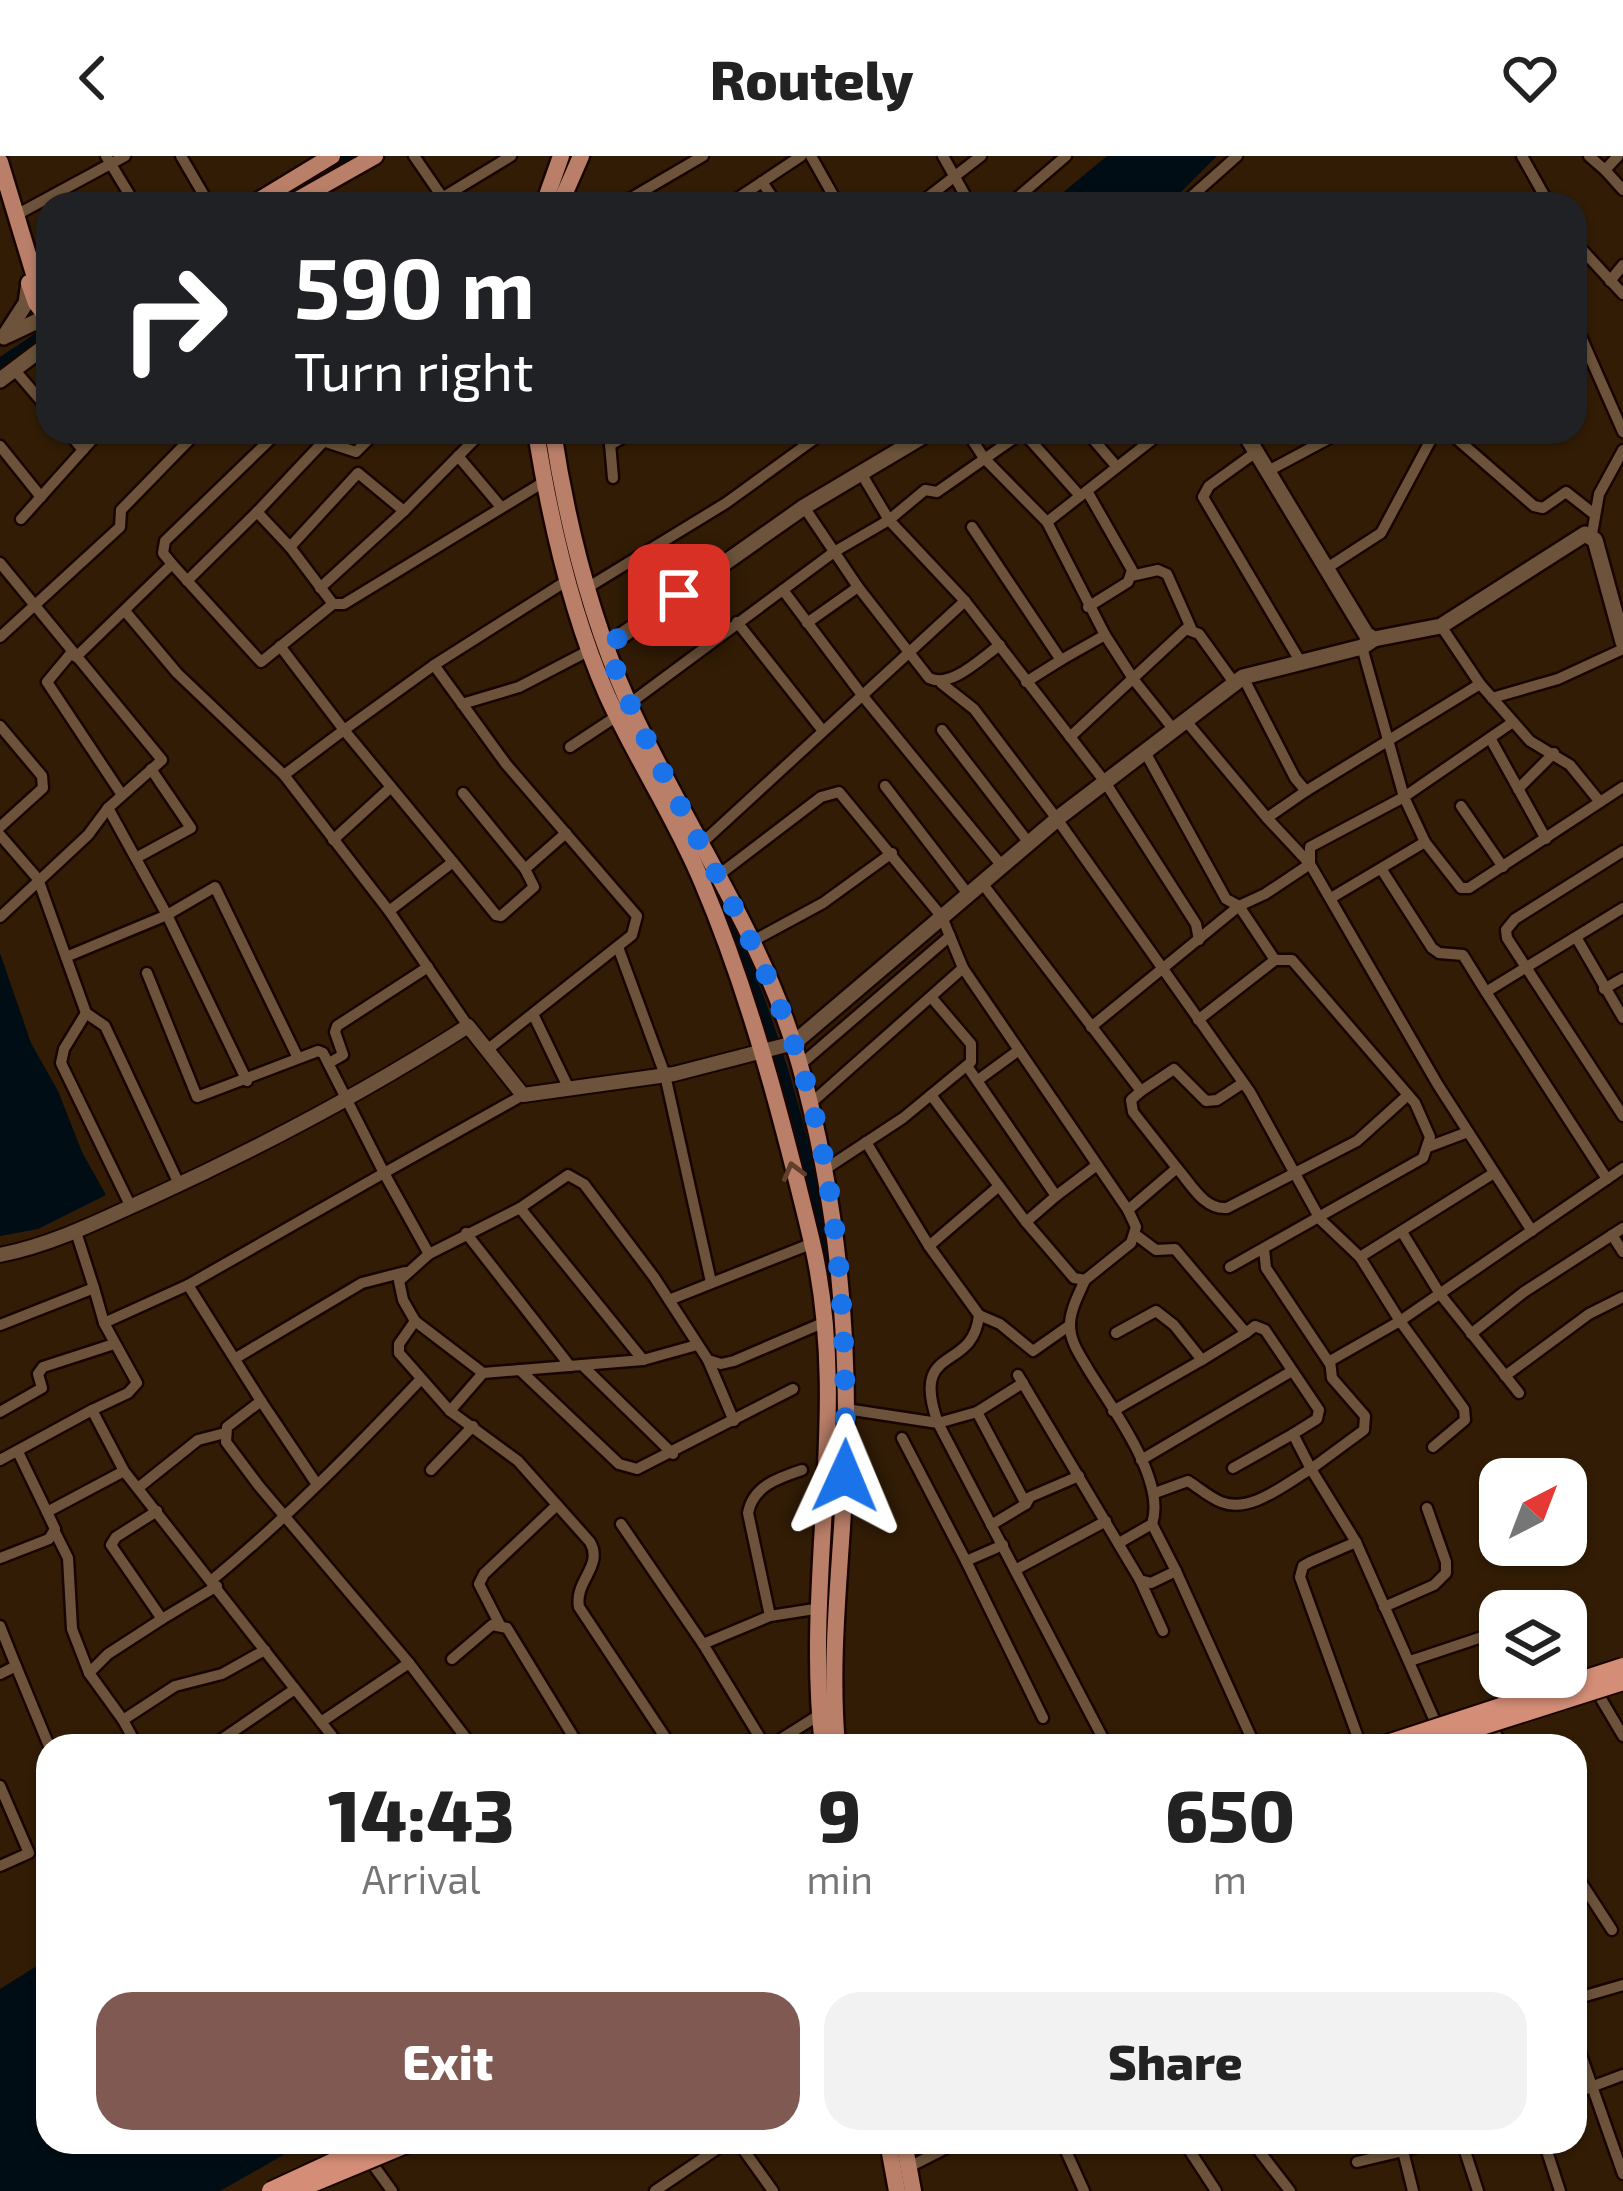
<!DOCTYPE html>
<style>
body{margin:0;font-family:"Exo 2",sans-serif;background:#f2f2f2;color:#222;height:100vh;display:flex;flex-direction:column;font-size:45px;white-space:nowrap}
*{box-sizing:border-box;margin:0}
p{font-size:39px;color:#767676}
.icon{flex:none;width:66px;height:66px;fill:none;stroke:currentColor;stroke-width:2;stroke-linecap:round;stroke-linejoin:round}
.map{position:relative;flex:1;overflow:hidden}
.panel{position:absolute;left:36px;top:1578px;width:1551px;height:420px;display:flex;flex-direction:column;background:#fff;border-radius:36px;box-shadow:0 3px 9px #0004}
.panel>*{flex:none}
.hud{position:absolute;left:36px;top:36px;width:1551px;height:252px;border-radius:36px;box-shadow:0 3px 9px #0004;background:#202124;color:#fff;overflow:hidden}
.needle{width:78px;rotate:42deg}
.buttons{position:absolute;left:1479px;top:1302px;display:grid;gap:24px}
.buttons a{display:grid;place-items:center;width:108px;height:108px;border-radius:24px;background:#fff;box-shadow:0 3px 9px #0004;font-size:60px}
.pin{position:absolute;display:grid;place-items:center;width:102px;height:102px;color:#fff;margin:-51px;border-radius:24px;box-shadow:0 6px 18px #0006}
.me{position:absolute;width:132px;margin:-66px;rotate:1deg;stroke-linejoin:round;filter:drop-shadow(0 0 9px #0008)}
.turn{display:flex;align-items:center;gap:42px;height:252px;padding:0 60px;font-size:54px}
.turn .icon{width:156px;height:156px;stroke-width:2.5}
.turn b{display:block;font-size:84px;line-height:102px}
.eta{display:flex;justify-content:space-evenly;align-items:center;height:204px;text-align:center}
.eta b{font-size:72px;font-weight:800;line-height:84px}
.button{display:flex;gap:24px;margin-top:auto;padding:24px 60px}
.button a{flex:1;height:138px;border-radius:36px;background:#815953;color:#fff;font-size:48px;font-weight:800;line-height:138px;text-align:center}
.button a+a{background:#f2f2f2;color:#222}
header{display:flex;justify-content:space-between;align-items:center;height:156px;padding:0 60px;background:#fff;font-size:54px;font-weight:800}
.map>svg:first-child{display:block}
.water{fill:#000d15}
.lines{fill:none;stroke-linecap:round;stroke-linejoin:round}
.canal{stroke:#000d15;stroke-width:10}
.minor-casing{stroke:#190500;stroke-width:15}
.tertiary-casing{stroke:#190500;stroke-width:18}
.secondary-casing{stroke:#190500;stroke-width:20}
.primary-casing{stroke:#190500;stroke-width:21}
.minor{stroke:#6d533b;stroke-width:10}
.tertiary{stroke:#6d533b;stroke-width:14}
.secondary{stroke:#6d533b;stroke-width:15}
.primary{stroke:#ba7f69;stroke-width:16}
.trunk-bridge-casing{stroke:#190500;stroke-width:22;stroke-linecap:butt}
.trunk-bridge{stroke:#d48e78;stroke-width:18}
.oneway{stroke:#623f28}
.route{stroke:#1a73e8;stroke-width:21;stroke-dasharray:0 37.8}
</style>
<header><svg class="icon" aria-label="back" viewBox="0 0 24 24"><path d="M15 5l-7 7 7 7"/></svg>Routely<svg class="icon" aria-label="heart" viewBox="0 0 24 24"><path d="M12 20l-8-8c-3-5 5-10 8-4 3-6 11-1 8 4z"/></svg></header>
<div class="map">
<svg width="1623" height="2035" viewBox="0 0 1623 2035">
<rect width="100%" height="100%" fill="#321c05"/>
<!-- water -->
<g class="water">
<polygon points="1107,0 1217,0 1169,48 1049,48"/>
<polygon points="0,797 31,887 58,935 82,996 106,1039 38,1073 0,1080"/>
<polygon points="48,1803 48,1986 306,1986 220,2035 0,2035 0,1833"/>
</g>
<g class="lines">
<!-- canal -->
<g class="canal">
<polyline points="269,48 354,0"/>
<polyline points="0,207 48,175"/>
<polyline points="597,488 613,533"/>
<path d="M706,715C779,870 825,1032 837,1204"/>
<polyline points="827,1455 835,1354"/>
</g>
<defs>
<g id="minor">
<polyline points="106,0 135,48"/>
<polyline points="181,0 209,48"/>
<polyline points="414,0 447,48"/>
<polyline points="811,0 838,48"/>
<polyline points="943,0 970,48"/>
<polyline points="1522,0 1549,48"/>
<polyline points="1589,0 1605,14 1618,0"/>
<polyline points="1605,14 1623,34"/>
<polyline points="762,26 777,48"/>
<polyline points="432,48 511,0"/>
<polyline points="621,48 703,0"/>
<polyline points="729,48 801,0"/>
<polyline points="919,48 981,0"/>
<polyline points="1010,48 1066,0"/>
<polyline points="1183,48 1237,0"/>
<polyline points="18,58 125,0"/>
<polyline points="1575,86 1623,138"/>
<polyline points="1610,125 1623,109"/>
<polyline points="1575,167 1623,276"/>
<polyline points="13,212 48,253"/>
<polyline points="68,276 83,294"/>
<polyline points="296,276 356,296 376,276"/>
<polyline points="609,276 613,322"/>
<polyline points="967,276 984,302 1047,366 1105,479 1134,524 1174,574"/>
<polyline points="1023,276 1080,340"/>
<polyline points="1087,276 1117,311"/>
<polyline points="1449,276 1534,350 1543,352 1566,336 1594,358"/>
<polyline points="610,289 633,276"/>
<polyline points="0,290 41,341"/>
<polyline points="1256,296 1209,330 1203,341 1300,505"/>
<polyline points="458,300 501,351"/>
<polyline points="1268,315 1341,276"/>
<polyline points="861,317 889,364 965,445 1105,626 1196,768 1199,784"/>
<polyline points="1087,335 1132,414 1128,426 1088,451"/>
<path d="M804,351L858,431L929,522C951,533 981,502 1000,489"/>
<polyline points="257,356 324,285"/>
<polyline points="21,363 99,276"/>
<polyline points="1047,366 1162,276"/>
<polyline points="972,371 1061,504 1026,526"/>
<polyline points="1592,378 1599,338 1623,294"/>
<polyline points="290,391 358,317 404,355 482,276"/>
<polyline points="0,407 162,604 108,652 88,679 0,761"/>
<polyline points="172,408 163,397 165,385 278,276"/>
<polyline points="1327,412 1381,377 1435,276"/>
<polyline points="1131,420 1158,414 1167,418 1191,472"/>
<polyline points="187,425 257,356 290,391 333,448 344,448 544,326"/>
<polyline points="320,432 404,355"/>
<polyline points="587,432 726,347 824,276"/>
<polyline points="783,434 862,539 1002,710"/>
<polyline points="125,455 177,517 284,619 389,755"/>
<polyline points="737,466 823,575"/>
<polyline points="807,467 858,431"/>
<polyline points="0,481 120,371 121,354 197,276"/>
<polyline points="280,490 344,574 284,619"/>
<polyline points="1362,491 1404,641 1513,566"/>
<polyline points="72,496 47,526 122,639"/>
<polyline points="76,501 172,408 261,506 333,448"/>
<polyline points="1061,504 1105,479"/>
<polyline points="434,509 568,424"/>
<polyline points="1243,521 1295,622 1306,635 1480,528 1441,470"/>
<polyline points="941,527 974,553 1057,663 1250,936 1320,1063 1360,1101 1400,1165 1623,1012"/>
<polyline points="1480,528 1530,585 1570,609 1600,646"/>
<polyline points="1492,542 1558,523 1623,493"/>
<polyline points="462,548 519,531 590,494"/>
<polyline points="629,548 834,396 889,364 925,334 937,336 1023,276"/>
<polyline points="1186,565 1267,662"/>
<polyline points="0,570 42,620 43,632 0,671"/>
<polyline points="942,574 1029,687"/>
<polyline points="1070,581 1186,473 1199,478 1235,528"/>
<polyline points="1490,582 1546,683"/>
<polyline points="570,591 617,560"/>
<polyline points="1145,596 1226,743 1239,750 1275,804"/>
<polyline points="885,630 968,738"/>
<polyline points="1518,633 1554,597"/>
<polyline points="463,637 525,713"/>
<polyline points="1461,650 1503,711"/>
<polyline points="108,652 167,759 247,925"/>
<polyline points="0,679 38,723 86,857 105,870 179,1028"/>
<polyline points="333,684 391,631"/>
<polyline points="703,686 965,445"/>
<polyline points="1623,695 1515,763 1506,774 1507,782 1623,960"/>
<polyline points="136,702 191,672 151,613"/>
<polyline points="453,706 496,759 501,760 534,731 525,713 566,677"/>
<polyline points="1382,714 1432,792 1439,797 1463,799 1486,836"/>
<polyline points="720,718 821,641 839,636 942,761 963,812"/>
<polyline points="982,727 1141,935 1131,944 1133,956 1177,1012"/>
<polyline points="1331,742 1425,686"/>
<polyline points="1576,781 1623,862"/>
<polyline points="751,786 823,747 892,697"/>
<polyline points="618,791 665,919 711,1126"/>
<polyline points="66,801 167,759 215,731 298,902"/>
<polyline points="1604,833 1623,822"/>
<polyline points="86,857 64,893 61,907 131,1051"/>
<polyline points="533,858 569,933"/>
<polyline points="1198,864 1275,804 1292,804 1415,947 1430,981 1423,1002 1230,1111"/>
<polyline points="468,870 389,755 453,706 344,574 434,509 506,608 637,760 632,779 487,894"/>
<polyline points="1091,871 1239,750 1265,738 1310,708 1267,662 1306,635"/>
<polyline points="329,907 343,899 335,876 337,870 428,811"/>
<polyline points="800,909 950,780"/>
<polyline points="967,910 1056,1040 1097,1009"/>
<polyline points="978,924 1019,894"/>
<polyline points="1141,935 1174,913 1206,945 1217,944 1243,927"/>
<path d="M523,939L384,1017L429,1098L399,1125L403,1144L415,1165L399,1188V1197L450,1255L518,1305L590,1386C604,1410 574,1425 579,1451L671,1590"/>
<polyline points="931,939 1026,1066 1074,1122 1085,1124 1131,1087 1136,1071 1128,1054"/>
<path d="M810,948L963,812L1128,1054L1177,1012C1191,1028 1204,1054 1227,1052L1357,985L1408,939"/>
<polyline points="866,986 929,1090"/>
<polyline points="1428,991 1468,976"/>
<polyline points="824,1014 903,962 971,906 971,888 931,841"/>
<polyline points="1607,1023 1486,836 1623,752"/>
<path d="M999,1030L929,1090L979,1159C973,1218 909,1186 938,1267L977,1256L1023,1227"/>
<polyline points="1026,1066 1056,1040"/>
<polyline points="1532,1075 1438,929 1310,708 1310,691 1404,641 1425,686 1461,732 1469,732 1623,631"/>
<polyline points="1402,1076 1440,1138 1519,1237"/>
<polyline points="466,1077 570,1210"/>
<polyline points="1136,1079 1156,1094 1175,1093 1246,1177 1255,1170 1265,1174 1319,1254 1317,1263 1293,1278 1311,1313 1364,1274 1365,1260 1332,1222 1330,1205 1400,1165 1464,1253 1465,1264 1433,1291"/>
<polyline points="1612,1079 1623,1096"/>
<polyline points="1264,1093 1266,1112 1330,1208"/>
<polyline points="429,1098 520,1052 568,1019 584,1028 654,1121 708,1204 721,1208 734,1205 825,1166"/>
<polyline points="1360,1101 1494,1017"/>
<path d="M1085,1124C1079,1138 1070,1154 1070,1169C1070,1186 1080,1199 1088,1213C1111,1251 1167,1324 1152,1368L1119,1387"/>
<polyline points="188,1129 261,1245 227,1271 226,1286 259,1330 409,1507"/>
<polyline points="94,1132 104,1167 188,1129 384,1017 323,897 318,895 197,941 147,817"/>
<polyline points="669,1144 813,1087"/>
<polyline points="979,1159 1000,1168 1033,1195 1070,1169"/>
<polyline points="415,1165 483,1217"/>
<polyline points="0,1169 94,1132 76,1076"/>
<polyline points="1116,1177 1156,1155 1174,1169 1202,1204 1246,1177"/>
<polyline points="1471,1178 1524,1136 1623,1072"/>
<polyline points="236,1202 362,1127 405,1116"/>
<polyline points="643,1204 697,1189"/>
<polyline points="708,1204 734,1265"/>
<polyline points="582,1209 673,1298"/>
<polyline points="520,1214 619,1308 637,1313 793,1233"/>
<polyline points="1018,1219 1140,1424 1151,1427 1176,1415 1255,1590"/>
<polyline points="1505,1220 1589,1158 1623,1141"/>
<polyline points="261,1245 316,1327"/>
<polyline points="846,1253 938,1267 1107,1590"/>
<polyline points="92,1254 128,1237 137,1227 104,1167"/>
<polyline points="450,1255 483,1217 643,1204 520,1052"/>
<polyline points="1113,1255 1202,1204"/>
<polyline points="0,1256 42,1232 38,1218 43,1211 114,1188"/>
<polyline points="977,1256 1026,1348 1030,1341 1079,1320"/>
<polyline points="902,1282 966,1405 1003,1389"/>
<polyline points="18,1296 47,1356"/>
<polyline points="0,1304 92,1254 124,1315"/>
<polyline points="1141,1304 1292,1215"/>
<polyline points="1233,1312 1293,1278"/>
<polyline points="431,1314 473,1270"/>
<polyline points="138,1332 198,1284 225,1277"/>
<path d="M1155,1337L1188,1325C1199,1332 1209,1341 1221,1346C1251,1358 1286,1327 1311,1313L1356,1386L1438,1572"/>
<polyline points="621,1368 703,1488 765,1590"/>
<polyline points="1152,1368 1176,1415"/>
<polyline points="991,1369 1026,1348"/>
<polyline points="55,1376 68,1402 72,1473 89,1517"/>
<polyline points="1356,1386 1310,1406 1303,1410 1300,1421 1361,1590"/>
<polyline points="0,1402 49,1383 55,1373 47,1356 124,1315 295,1533"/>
<polyline points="966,1405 1043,1562"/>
<polyline points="1015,1414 1106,1365"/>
<path d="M212,1424C287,1362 354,1294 421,1223"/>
<polyline points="1140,1424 1163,1475"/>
<polyline points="1384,1451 1434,1429 1446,1417 1446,1406 1427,1352"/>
<path d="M770,1460L748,1357C753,1330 778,1322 802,1314"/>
<polyline points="162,1463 217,1430"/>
<polyline points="500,1469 479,1428 484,1418 557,1349"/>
<polyline points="0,1470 16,1510"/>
<polyline points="703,1488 770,1460 821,1452"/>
<polyline points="452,1503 492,1469 507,1472 579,1590"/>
<polyline points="1410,1505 1500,1475"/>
<polyline points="0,1518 16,1510 49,1590"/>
<polyline points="1597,1536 1623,1580"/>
<polyline points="123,1564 175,1530 222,1518 265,1494"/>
<polyline points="321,1566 409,1507 472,1590"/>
<polyline points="1491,1569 1502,1590"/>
<polyline points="137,1590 123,1564 89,1517 108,1498 162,1463 111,1389 116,1381 157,1355"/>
<polyline points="212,1590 295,1533 340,1590"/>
<polyline points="315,1590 331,1579"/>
<polyline points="770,1590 819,1559"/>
<polyline points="0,1630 29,1697 0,1710"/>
<polyline points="1575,1717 1612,1774"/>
<polyline points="1575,1843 1623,1829"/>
<polyline points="1575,1882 1623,2018"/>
<polyline points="1575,1937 1623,1919"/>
<polyline points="738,1986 773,2035"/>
<polyline points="1062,1986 1084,2035"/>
<polyline points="1184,1986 1216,2035"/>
<polyline points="1252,1986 1290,2035"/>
<polyline points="1399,1986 1403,1995 1433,1986"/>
<polyline points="1462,1986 1478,2035"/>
<polyline points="1544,1986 1560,2035"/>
<polyline points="366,1999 392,2035"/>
<polyline points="1357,2006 1403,1995 1413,2035"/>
<polyline points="909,2011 958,1986"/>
<polyline points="655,2035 727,1986"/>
</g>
<path id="tertiary" d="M0,1099C55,1088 103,1063 154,1040C263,990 367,935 468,870L523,939L674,918L794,887"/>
<g id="secondary">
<polyline points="8,179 48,160"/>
<polyline points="4,181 26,147 29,126"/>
<polyline points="0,224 48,188"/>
<polyline points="1244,276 1366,478 1374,483 1441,470 1585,378 1595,384 1623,486"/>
<polyline points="607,490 804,351 930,276"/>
<polyline points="794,887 1062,659 1243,521 1362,491 1374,483"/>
</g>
<g id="primary">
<polyline points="0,6 37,128 48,138"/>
<polyline points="253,48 332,0"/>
<polyline points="290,48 375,0"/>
<polyline points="544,48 561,0"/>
<polyline points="560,48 581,0"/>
<polyline points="29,127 36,147 48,163"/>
<path d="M536,276C550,364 571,457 607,539C636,603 675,661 702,726C750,839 782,962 811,1082C852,1250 803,1421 823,1590"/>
<path d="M553,276C567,368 590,460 628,546C682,667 763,777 799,906C837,1039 850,1181 845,1319C841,1410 829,1499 837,1590"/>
<polyline points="888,1986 897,2035"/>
<polyline points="904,1986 913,2035"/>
</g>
</defs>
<!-- minor casing -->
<use href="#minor" class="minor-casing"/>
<!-- tertiary casing -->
<use href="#tertiary" class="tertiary-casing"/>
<!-- secondary casing -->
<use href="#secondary" class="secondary-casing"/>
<!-- primary casing -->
<use href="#primary" class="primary-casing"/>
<!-- minor -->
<use href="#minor" class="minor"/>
<!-- tertiary -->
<use href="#tertiary" class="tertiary"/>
<!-- secondary -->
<use href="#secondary" class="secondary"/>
<!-- primary -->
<use href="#primary" class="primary"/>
<defs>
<g id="trunk-bridge">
<polyline points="1381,1590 1623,1511"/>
<polyline points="1419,1590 1623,1525"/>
<polyline points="271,2035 377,1986"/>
<polyline points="293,2035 411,1986"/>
</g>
</defs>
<!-- trunk-bridge casing -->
<use href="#trunk-bridge" class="trunk-bridge-casing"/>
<!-- trunk-bridge -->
<use href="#trunk-bridge" class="trunk-bridge"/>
</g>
<!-- one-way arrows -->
<defs><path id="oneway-chevron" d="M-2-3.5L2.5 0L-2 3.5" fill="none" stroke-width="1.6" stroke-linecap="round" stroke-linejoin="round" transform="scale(3)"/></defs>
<use class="oneway" href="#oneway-chevron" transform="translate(793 1015) rotate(-105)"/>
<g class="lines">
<!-- route -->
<path class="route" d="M679,439L607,490C656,628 745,747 793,886C841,1023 847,1177 845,1320"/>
</g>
</svg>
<div class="buttons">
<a><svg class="needle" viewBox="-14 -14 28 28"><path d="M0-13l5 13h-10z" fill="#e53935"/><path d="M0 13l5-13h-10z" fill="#767676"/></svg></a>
<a><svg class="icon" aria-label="layers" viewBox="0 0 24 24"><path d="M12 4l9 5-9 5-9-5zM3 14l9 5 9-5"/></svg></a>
</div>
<div class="pin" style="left:679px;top:439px;background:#d93025"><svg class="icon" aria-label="arrive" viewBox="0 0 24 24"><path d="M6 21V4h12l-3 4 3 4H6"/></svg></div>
<svg class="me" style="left:845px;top:1320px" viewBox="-20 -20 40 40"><path d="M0-17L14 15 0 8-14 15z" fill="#1a73e8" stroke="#fff" stroke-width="4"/></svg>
<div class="hud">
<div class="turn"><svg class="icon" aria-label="right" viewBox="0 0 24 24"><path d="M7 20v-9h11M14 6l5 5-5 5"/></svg><div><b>590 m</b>Turn right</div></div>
</div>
<section class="panel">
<div class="eta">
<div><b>14:43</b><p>Arrival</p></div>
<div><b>9</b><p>min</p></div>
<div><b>650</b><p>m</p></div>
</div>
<div class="button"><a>Exit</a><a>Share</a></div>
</section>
</div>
